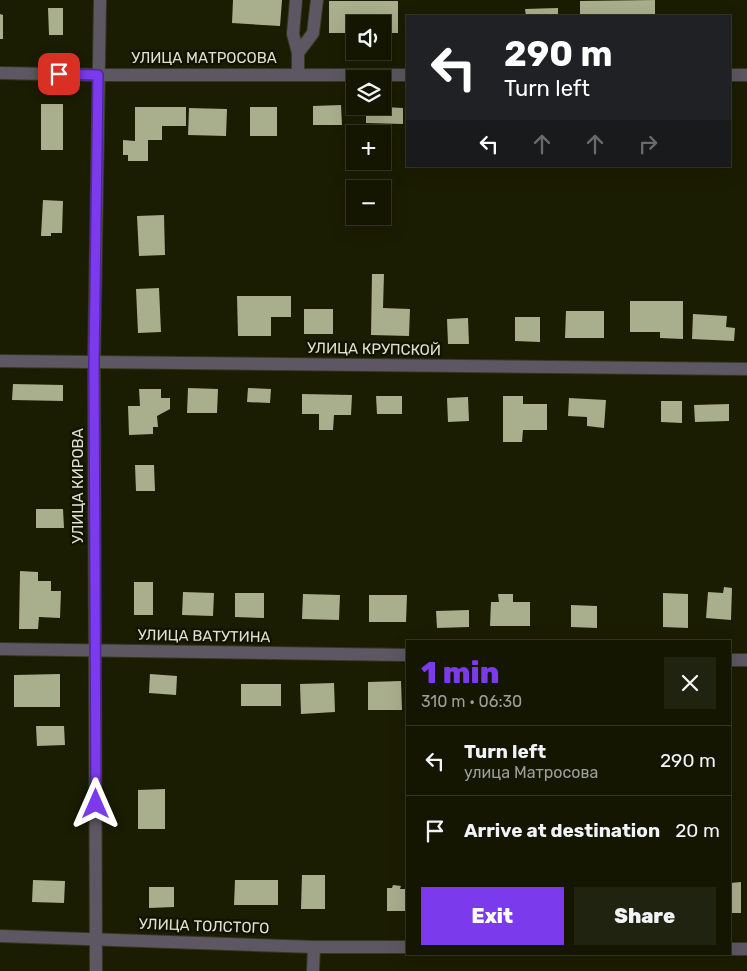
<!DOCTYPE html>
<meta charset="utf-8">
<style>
body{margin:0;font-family:Rubik,sans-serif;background:#212311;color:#f1f3f6;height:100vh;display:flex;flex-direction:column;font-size:19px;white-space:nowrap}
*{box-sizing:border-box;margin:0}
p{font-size:16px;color:#9d9f99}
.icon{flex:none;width:28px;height:28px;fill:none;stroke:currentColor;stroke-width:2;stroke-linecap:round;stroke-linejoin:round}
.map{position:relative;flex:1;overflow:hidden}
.panel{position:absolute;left:406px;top:640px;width:325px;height:315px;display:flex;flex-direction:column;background:#141602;border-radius:0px;box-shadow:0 5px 20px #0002,0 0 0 1px #333524}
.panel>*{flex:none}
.hud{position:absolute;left:406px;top:15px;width:325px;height:152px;border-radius:0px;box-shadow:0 5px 20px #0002,0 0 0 1px #333524;background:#202124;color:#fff;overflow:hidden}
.buttons{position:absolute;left:346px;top:15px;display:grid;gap:10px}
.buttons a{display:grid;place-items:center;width:45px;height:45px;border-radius:0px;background:#141602;box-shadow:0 5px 20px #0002,0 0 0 1px #333524;font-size:25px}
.pin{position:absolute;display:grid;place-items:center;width:42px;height:42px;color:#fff;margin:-21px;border-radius:10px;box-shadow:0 2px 8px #0006}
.me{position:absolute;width:55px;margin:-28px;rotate:0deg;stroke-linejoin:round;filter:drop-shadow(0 0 4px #0008)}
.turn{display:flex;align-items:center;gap:18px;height:105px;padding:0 15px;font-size:22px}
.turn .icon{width:65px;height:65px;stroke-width:2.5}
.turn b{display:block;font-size:35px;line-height:42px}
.lanes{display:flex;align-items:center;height:48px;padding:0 15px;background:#0003;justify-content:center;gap:25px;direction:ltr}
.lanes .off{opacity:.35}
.round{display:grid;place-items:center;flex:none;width:52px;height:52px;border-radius:0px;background:#212311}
.summary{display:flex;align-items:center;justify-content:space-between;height:85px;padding:0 15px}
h1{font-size:30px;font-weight:800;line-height:38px;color:#7c3aed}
.action{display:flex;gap:10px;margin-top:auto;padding:10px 15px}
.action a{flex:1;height:58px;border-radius:0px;background:#7c3aed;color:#fff;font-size:20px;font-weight:800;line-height:58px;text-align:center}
.action a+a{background:#212311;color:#f1f3f6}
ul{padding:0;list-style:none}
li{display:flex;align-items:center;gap:15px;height:70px;padding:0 15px;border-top:1px solid #333524}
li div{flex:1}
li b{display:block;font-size:19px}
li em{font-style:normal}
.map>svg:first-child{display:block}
.building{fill:#a9ae8c}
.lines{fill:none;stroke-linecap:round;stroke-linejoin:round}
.minor-casing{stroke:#36381f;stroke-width:14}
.minor{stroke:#5d5763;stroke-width:12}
.route-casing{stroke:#51269a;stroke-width:12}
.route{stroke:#7c3aed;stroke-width:9}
.labels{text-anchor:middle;stroke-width:5;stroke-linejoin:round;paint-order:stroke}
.street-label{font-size:15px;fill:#dfe1d0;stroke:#121400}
</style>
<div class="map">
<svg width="747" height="971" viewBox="0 0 747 971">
<rect width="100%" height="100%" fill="#1b1d02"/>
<!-- building -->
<g class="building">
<polygon points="233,0 282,0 280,26 232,23"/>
<polygon points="655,0 655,16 580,16 580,1"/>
<polygon points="329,1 398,1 398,33 382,33 382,24 355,24 355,33 329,33"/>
<polygon points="48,8 63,8 63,35 49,35"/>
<polygon points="558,8 558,16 526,16 525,9"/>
<polygon points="0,14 3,15 3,39 0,39"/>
<rect x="41" y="104" width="22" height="46"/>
<polygon points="341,105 342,125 313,125 313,106"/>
<polygon points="366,106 403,108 403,124 366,123"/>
<polygon points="135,107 186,107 186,126 162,126 162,140 148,140 148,161 128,161 128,155 123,155 123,140 135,141"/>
<rect x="250" y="107" width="27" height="29"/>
<polygon points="189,108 227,109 226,136 188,135"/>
<polygon points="43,200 63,201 62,233 51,233 51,236 41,236"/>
<polygon points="164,215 165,255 139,256 137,216"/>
<polygon points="372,274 384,274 383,308 410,309 409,336 371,335"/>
<polygon points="159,288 161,332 138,333 136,289"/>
<polygon points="237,296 291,296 291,317 271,317 271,336 238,336"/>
<polygon points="630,301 683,301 683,339 660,338 660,332 630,332"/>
<rect x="304" y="309" width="29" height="25"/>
<polygon points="566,311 604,311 604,338 565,338"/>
<polygon points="693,314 727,316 726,327 735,328 734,341 692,339"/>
<polygon points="515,317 540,317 540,342 515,341"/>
<polygon points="468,318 469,344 448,344 447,319"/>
<polygon points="13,384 63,385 63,401 12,400"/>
<polygon points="188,388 218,389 217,413 187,413"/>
<polygon points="248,388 271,389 270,403 247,402"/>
<polygon points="139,389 161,389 161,398 170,398 170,409 157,416 158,427 153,427 153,434 129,435 128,406 140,406"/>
<polygon points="302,394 352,395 351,415 334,415 333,430 319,430 319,414 302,414"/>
<polygon points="376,396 402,396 402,414 377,414"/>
<polygon points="503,396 523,396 523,404 547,404 547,430 523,430 522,442 503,442"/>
<polygon points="468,397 469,421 448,422 447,398"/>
<polygon points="569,398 606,400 604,428 587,426 587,417 568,416"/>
<polygon points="661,401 682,401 682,423 661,422"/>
<polygon points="729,404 729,421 695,422 694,405"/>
<polygon points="135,465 154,465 155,491 136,491"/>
<polygon points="36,509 63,509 64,528 36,528"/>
<polygon points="20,571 38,572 38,581 51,581 51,591 61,591 60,618 39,617 38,629 19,629"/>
<rect x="134" y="582" width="19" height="33"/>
<polygon points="724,587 732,588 731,620 706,618 708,592 723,593"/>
<polygon points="183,592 214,593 213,616 182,615"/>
<polygon points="235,593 264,593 264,618 235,617"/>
<polygon points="663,593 688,594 688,628 663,627"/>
<polygon points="303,594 340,595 339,620 302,619"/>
<polygon points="498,594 513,594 513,602 530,602 530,626 490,626 491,602 499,602"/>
<polygon points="369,595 407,595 406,622 369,622"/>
<polygon points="571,605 597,606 597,628 571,627"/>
<polygon points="469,610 469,627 437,628 436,611"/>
<polygon points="60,674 60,707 14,707 14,675"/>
<polygon points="150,674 177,676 176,695 149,693"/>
<polygon points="401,681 402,710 368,710 368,682"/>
<polygon points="334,683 335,712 301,714 300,684"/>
<rect x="241" y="684" width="40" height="22"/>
<polygon points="36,726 64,726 65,745 37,746"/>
<polygon points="165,789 165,829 138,829 138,790"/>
<polygon points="302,875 325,875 325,909 301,909"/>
<polygon points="33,880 65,881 64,903 32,902"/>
<polygon points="235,880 278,880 278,905 234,905"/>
<polygon points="741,882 741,913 730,913 730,883"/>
<polygon points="393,885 401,886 400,889 407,889 407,911 387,911 387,888 392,888"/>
<polygon points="149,887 174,887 174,907 149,908"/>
</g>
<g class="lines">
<defs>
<g id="minor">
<polyline points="296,0 293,34 298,53 298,74"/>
<polyline points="298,53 313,33 317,0"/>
<polyline points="0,73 98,75 408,75"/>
<polyline points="730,75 747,75"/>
<polyline points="0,361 747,369"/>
<polyline points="0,649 408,655"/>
<polyline points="730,660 747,660"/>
<polyline points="0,936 314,947 408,947"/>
<polyline points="730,949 747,949"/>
<polyline points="96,971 94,363 100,0"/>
<polyline points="313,971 314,947"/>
</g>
</defs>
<!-- minor casing -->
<use href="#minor" class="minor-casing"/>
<!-- minor -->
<use href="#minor" class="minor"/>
</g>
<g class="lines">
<defs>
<polyline id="route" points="59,74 98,75 94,363 96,804"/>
</defs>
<!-- route casing -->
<use href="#route" class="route-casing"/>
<!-- route -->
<use href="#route" class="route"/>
</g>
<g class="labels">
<!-- street labels -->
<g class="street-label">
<text x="204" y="63">УЛИЦА МАТРОСОВА</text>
<text transform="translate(374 349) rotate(1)" y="5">УЛИЦА КРУПСКОЙ</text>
<text transform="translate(78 486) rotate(-90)" y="5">УЛИЦА КИРОВА</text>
<text transform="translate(204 636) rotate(1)" y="5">УЛИЦА ВАТУТИНА</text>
<text transform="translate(204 926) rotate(2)" y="5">УЛИЦА ТОЛСТОГО</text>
</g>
</g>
</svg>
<div class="buttons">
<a><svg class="icon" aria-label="sound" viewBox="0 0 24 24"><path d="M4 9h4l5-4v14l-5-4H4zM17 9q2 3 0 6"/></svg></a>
<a><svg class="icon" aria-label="layers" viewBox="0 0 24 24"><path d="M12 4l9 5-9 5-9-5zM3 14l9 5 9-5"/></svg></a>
<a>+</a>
<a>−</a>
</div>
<div class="pin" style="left:59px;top:74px;background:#d93025"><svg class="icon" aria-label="arrive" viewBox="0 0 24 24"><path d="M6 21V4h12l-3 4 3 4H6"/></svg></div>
<svg class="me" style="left:96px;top:804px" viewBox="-20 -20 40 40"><path d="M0-17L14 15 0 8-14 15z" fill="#7c3aed" stroke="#fff" stroke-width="4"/></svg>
<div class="hud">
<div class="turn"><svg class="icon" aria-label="left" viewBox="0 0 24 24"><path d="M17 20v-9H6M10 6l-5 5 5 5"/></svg><div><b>290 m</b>Turn left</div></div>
<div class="lanes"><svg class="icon" aria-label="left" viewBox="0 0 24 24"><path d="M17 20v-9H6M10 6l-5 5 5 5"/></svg><svg class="icon off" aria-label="ahead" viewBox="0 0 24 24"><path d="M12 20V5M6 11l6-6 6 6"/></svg><svg class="icon off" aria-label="ahead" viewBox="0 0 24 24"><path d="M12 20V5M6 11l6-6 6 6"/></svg><svg class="icon off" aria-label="right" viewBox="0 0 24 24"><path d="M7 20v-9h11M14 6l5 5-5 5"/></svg></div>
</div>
<section class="panel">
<div class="summary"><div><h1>1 min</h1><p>310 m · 06:30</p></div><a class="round"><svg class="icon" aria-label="close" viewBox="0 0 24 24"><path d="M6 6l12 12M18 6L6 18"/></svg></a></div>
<ul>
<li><svg class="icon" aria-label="left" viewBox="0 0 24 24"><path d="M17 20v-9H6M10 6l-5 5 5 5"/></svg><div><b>Turn left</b><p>улица Матросова</p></div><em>290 m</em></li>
<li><svg class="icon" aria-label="arrive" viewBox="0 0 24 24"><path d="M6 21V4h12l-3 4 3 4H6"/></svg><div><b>Arrive at destination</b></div><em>20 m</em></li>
</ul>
<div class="action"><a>Exit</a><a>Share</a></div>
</section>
</div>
